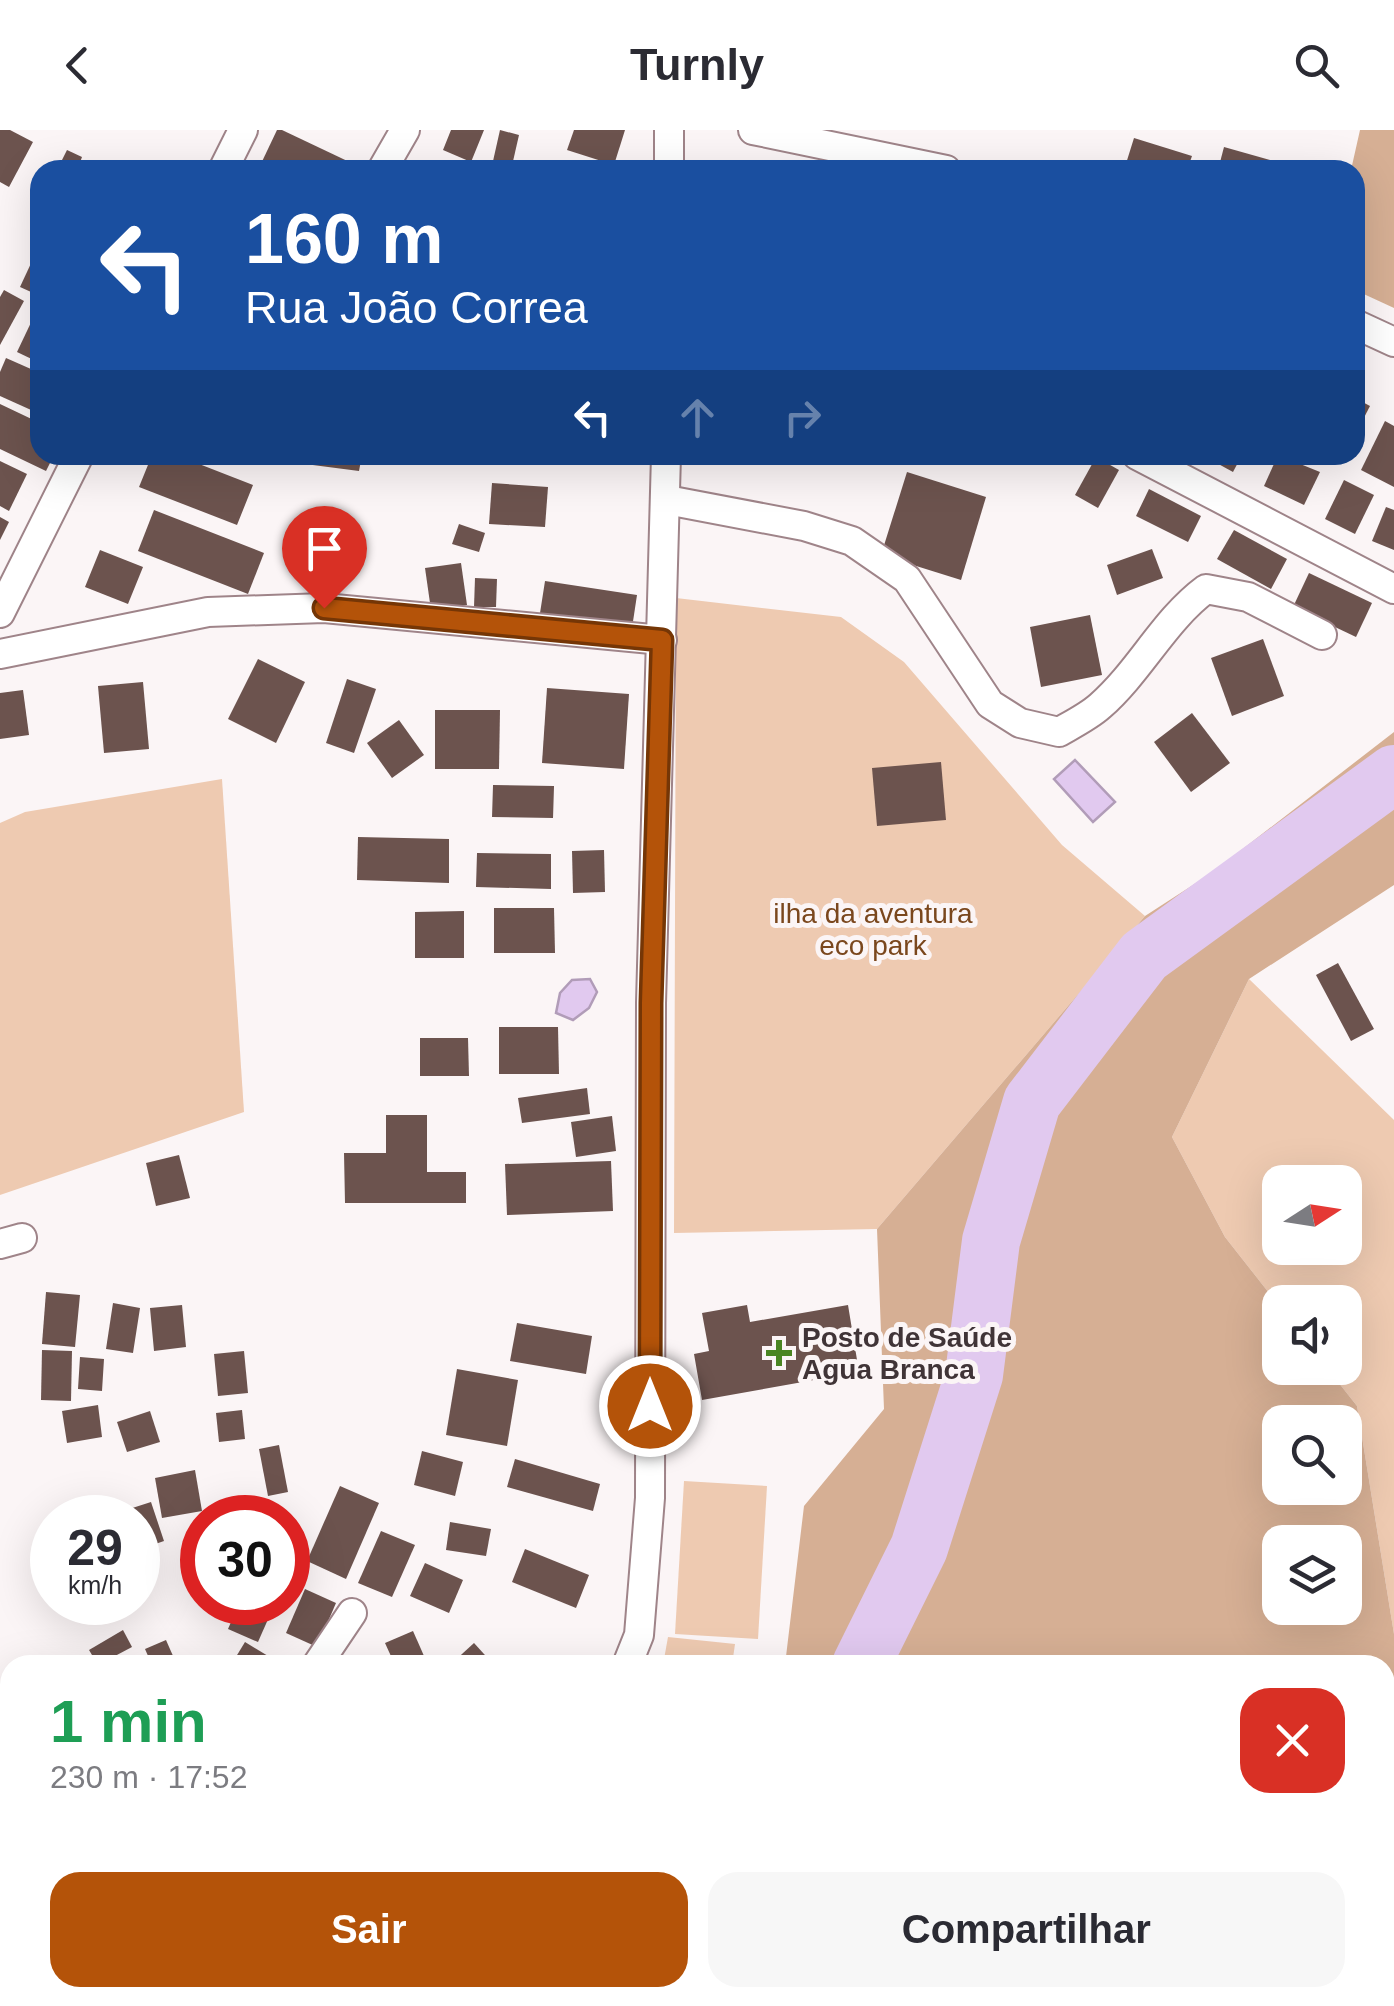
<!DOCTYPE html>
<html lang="pt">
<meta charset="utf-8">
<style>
body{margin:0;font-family:Arial,sans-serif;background:#f7f7f7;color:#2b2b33;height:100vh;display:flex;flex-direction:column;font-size:38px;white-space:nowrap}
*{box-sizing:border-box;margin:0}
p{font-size:32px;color:#7c7c81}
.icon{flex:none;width:55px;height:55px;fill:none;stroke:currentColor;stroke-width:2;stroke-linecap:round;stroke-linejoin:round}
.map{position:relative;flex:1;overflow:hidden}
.sheet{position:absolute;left:0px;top:1525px;width:1395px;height:352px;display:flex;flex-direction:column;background:#fff;border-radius:30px 30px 0 0;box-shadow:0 10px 40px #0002}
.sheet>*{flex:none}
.guide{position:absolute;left:30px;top:30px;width:1335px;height:305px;border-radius:30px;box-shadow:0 10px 40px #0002;background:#1a4fa0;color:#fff;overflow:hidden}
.needle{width:65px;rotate:78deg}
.fabs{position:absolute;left:1262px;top:1035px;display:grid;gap:20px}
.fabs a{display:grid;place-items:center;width:100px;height:100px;border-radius:20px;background:#fff;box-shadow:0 10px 40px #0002;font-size:50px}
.speed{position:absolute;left:30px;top:1365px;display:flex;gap:20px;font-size:50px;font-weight:700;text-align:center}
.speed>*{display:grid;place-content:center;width:130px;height:130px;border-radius:50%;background:#fff;box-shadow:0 10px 40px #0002;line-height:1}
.speed small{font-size:25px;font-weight:400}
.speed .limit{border:15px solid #d22;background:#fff;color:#111}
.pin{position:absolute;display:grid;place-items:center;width:85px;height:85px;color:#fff;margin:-102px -42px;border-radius:50% 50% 50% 0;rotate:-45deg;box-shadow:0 0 10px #0007}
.pin .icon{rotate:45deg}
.me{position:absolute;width:110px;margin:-55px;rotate:0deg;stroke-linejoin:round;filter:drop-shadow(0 0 8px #0008)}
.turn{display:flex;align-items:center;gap:35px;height:210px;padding:0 50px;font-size:45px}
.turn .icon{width:130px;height:130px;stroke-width:2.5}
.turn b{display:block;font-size:70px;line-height:85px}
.lanes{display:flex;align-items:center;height:95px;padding:0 50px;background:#0003;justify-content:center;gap:50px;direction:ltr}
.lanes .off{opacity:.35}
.round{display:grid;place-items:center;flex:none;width:105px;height:105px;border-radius:30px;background:#f7f7f7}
.head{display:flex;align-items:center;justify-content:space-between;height:170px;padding:0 50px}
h1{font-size:60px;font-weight:700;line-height:75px;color:#1e9e55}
.primary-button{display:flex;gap:20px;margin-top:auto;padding:20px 50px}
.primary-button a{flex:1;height:115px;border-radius:30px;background:#b45309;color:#fff;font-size:40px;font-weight:700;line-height:115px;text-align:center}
.primary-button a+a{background:#f7f7f7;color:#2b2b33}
header{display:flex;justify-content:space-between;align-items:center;height:130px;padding:0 50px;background:#fff;font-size:45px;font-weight:700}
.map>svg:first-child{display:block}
.green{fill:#eecab1;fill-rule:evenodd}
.forest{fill:#d6af94;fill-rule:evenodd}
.water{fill:#e1c9ef;stroke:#b19cb8;stroke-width:2.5}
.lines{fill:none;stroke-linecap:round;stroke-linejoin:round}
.river{stroke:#e1c9ef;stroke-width:58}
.building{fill:#6c534e}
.street-casing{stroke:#9f8489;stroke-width:32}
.street{stroke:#fff;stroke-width:28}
.route-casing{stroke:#753606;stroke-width:25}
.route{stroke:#b45309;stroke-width:18}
.poi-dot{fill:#4a8522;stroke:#fbf5f6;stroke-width:4}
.labels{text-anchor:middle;stroke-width:10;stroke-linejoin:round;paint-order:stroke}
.park-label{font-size:28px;fill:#7a471d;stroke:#fbf5f6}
.poi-label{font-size:28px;font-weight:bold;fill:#403437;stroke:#fbf5f6;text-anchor:start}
</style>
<header><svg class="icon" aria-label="back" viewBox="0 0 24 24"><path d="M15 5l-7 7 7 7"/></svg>Turnly<svg class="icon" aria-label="search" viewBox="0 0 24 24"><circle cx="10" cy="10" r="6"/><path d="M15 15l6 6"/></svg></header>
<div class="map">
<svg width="1394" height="1876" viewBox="0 0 1394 1876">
<rect width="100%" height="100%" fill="#fbf5f6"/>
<!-- green -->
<g class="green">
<polygon points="676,468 841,487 904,532 1062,715 1145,786 877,1099 674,1103"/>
<polygon points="222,649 244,982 0,1065 0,693 25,682"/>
<path d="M1249,849L1394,990V1504L1357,1276L1327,1238H1345V1172H1280V1177L1225,1107L1172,1007ZM1280,1052H1345V1118H1280Z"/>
<polygon points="684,1351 767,1356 758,1509 675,1504"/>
<polygon points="668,1507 735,1514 732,1535 663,1535"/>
</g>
<!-- forest -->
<g class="forest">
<polygon points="1360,0 1394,0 1394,178 1355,160 1355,40 1351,40"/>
<path d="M1394,602V755L1249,849L1172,1007L1225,1107L1280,1177V1238H1327L1357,1276L1394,1504V1876H442L449,1868H1385V1535H785L804,1376L884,1279L877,1099L1145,786L1213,742ZM1280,1292H1345V1358H1280ZM1345,1412V1478H1280V1412Z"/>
</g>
<!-- water -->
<g class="water">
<polygon points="1075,630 1115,672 1093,692 1054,649"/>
<polygon points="590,849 597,862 589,878 573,890 556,883 560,863 572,850"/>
</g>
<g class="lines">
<!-- river -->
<g class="river">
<polyline points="861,1535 919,1418 974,1245 991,1111 1032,972 1144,826 1394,644"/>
<polyline points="604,1876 610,1868"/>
</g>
</g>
<!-- building -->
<g class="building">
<polygon points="0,0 10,0 33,12 9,57 0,52"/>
<polygon points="277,0 282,0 360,37 359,40 258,40"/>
<polygon points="451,0 484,0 471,32 443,20"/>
<polygon points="500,0 519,5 511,40 491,40"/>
<polygon points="574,0 625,0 614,35 567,20"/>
<polygon points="1134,8 1192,26 1187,40 1124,40"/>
<polygon points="1224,17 1270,30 1267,40 1218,40"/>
<polygon points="67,20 82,27 77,40 57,40"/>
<polygon points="40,114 40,166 20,157"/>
<polygon points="4,160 24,171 0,215 0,167"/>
<polygon points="36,182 40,183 40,233 17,222"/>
<polygon points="6,228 40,243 40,284 0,266 0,242"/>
<polygon points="1355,268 1370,276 1355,305"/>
<polygon points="0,274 40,293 40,325 54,325 46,341 0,319"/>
<polygon points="1385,291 1394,296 1394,357 1361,340"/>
<polygon points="152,325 176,325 253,355 237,395 139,357"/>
<polygon points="306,325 362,325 359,341 305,334"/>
<polygon points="1202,325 1242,325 1233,342"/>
<polygon points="1278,325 1320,342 1304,375 1264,356"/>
<polygon points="1096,327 1119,340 1098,378 1075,365"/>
<polygon points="0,331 27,344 9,381 0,376"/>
<polygon points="907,342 986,367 961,450 881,425"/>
<polygon points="1344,350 1374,365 1355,404 1325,389"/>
<polygon points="492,353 548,357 545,397 489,394"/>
<polygon points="1149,359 1201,386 1188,412 1136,386"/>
<polygon points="1386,377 1394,380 1394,420 1372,411"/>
<polygon points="154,380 264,423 248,464 138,421"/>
<polygon points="0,387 9,392 0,410"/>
<polygon points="459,394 485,403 479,422 452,414"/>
<polygon points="1234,400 1287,429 1271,459 1217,429"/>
<polygon points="1152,419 1163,448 1117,465 1107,435"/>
<polygon points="100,420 143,437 128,474 85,457"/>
<polygon points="461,433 467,475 431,480 425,438"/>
<polygon points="1309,443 1372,473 1356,507 1293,477"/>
<polygon points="475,448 497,449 496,477 474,477"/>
<polygon points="545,451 637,465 632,498 540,483"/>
<polygon points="1090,485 1102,545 1041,557 1030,497"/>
<polygon points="1263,509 1284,566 1232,586 1211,528"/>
<polygon points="258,529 305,552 276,613 228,589"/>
<polygon points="347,549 376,559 354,623 326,613"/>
<polygon points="143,552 149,619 104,623 98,556"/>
<polygon points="547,558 629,564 624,639 542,633"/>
<polygon points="23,560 29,605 0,609 0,563"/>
<polygon points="435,580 500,580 499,639 435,639"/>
<polygon points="1192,583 1230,633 1191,662 1154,612"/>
<polygon points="399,590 424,625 392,648 367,613"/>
<polygon points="941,632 946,690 877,696 872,638"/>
<polygon points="493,655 554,656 553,688 492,687"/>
<polygon points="358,707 449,709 449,753 357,750"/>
<polygon points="604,720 605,762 573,763 572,721"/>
<polygon points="477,723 551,724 551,759 476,757"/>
<polygon points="494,778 554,778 555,823 494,823"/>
<polygon points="464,781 464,828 415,828 415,782"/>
<polygon points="1338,833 1374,899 1351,911 1316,845"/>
<polygon points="499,897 558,897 559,944 499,944"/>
<polygon points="420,908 468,908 469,946 420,946"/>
<polygon points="587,958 590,984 522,993 518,968"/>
<polygon points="386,985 427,985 427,1042 466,1042 466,1073 345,1073 344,1023 386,1023"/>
<polygon points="612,986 616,1021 576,1027 571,992"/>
<polygon points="179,1025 190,1068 156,1076 146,1033"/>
<polygon points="611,1031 613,1081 507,1085 505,1034"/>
<polygon points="46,1162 80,1165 75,1217 42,1214"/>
<polygon points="113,1173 140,1178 133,1223 106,1219"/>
<polygon points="182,1175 186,1217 154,1221 150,1178"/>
<polygon points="747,1175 750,1192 848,1175 859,1242 702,1270 694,1224 709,1221 702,1183"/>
<polygon points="517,1193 592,1206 586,1244 510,1231"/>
<polygon points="42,1220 72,1221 71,1271 41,1270"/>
<polygon points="244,1221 248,1263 218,1266 214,1224"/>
<polygon points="80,1227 104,1229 102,1261 78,1259"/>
<polygon points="457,1239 518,1250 507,1316 446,1305"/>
<polygon points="98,1275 102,1307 67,1313 62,1281"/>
<polygon points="242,1280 245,1309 219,1312 216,1283"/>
<polygon points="150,1281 160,1312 127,1322 117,1292"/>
<polygon points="279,1315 288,1362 268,1366 259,1319"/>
<polygon points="422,1321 463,1332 455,1366 414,1355"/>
<polygon points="515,1329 600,1354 593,1381 507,1357"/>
<polygon points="195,1340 202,1381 162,1388 155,1348"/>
<polygon points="340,1356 379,1373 346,1449 307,1431"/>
<polygon points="151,1372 164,1411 138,1420 138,1388 125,1388 123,1381"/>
<polygon points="450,1392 491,1399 486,1426 446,1420"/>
<polygon points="381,1401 415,1415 392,1467 358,1453"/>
<polygon points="525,1419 589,1445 576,1478 512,1452"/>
<polygon points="425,1433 463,1450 449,1483 410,1466"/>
<polygon points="305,1459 336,1473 317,1517 286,1503"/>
<polygon points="239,1474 269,1487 258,1512 228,1499"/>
<polygon points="123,1500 132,1517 98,1535 89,1520"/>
<polygon points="413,1501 428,1535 395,1535 385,1513"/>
<polygon points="166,1510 177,1535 152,1535 145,1519"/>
<polygon points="245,1512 283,1535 231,1535"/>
<polygon points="474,1513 494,1535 450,1535"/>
<polygon points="4,1628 10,1635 10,1665 0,1674 0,1632"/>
<polygon points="39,1868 100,1868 102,1872 95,1876 22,1876"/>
<polygon points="115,1868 155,1868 140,1876 120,1876"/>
</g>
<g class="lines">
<defs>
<g id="street">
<polyline points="753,0 946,40"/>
<polyline points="223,40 243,0"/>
<polyline points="382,40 405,0"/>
<polyline points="669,40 669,0"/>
<polyline points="1355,194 1394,212"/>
<polyline points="1137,325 1394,459"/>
<path d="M667,370L804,396L852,411L907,449L990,574L1020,593L1059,602C1073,594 1089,586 1100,576C1140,541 1164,490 1206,459L1248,467L1322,505"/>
<polyline points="0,483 79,325"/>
<polyline points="0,524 208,482 324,478 662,510"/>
<polyline points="0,1114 22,1108"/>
<polyline points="317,1535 352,1483"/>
<polyline points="627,1535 639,1505 650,1368 651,873 666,325"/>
<polyline points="364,1876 371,1868"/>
</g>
</defs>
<!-- street casing -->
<use href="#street" class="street-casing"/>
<!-- street -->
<use href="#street" class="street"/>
</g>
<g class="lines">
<defs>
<polyline id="route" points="324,478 662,510 651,873 650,1276"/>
</defs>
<!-- route casing -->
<use href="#route" class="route-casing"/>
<!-- route -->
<use href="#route" class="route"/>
</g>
<!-- markers -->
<path class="poi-dot" d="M774 1208h10v10h10v10h-10v10h-10v-10h-10v-10h10z"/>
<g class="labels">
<!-- park labels -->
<g class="park-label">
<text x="873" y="793">ilha da aventura<tspan x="873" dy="32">eco park</tspan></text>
</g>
<!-- poi labels -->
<g class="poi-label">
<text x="802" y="1217">Posto de Saúde<tspan x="802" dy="32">Agua Branca</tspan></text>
</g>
</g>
</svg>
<div class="fabs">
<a><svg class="needle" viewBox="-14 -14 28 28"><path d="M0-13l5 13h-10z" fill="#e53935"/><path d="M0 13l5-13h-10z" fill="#7c7c81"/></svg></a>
<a><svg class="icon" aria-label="sound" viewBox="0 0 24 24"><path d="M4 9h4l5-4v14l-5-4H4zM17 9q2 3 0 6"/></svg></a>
<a><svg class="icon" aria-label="search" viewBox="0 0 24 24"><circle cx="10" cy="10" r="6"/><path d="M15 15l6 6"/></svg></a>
<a><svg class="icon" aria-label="layers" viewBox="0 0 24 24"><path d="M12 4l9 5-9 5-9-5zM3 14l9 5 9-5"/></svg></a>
</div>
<div class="speed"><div>29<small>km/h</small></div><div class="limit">30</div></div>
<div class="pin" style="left:324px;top:478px;background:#d93025"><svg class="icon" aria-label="arrive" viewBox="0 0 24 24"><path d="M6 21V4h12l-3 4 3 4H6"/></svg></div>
<svg class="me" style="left:650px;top:1276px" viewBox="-20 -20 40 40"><circle r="17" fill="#b45309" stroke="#fff" stroke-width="3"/><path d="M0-11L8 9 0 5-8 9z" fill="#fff"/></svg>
<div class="guide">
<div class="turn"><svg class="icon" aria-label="left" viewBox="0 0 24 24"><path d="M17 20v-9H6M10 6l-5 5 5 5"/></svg><div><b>160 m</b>Rua João Correa</div></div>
<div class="lanes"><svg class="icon" aria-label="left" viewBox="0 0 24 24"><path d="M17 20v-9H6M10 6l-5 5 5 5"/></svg><svg class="icon off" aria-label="ahead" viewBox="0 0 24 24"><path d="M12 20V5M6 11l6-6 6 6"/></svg><svg class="icon off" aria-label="right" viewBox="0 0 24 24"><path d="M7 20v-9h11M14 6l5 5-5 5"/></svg></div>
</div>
<section class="sheet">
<div class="head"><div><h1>1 min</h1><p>230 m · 17:52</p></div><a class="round" style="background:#d93025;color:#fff"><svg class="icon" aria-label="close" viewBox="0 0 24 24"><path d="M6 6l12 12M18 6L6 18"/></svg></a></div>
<div class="primary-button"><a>Sair</a><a>Compartilhar</a></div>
</section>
</div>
